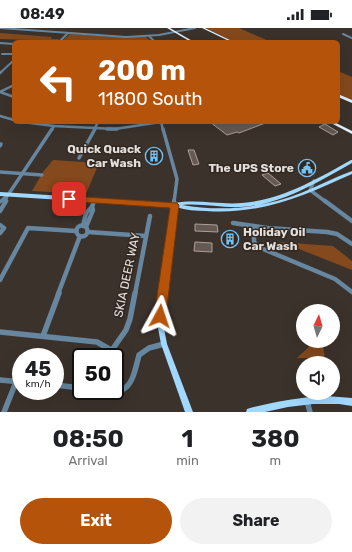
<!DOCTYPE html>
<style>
body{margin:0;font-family:Rubik,sans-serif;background:#f2f2f2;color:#202124;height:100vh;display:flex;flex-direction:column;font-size:15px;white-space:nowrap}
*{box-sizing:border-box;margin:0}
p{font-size:13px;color:#757577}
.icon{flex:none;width:22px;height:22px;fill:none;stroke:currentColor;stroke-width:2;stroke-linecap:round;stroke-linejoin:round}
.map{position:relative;height:384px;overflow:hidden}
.panel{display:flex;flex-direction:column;background:#fff;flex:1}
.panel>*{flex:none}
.guide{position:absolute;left:12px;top:12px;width:328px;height:84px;border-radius:6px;box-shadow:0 4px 16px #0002;background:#b45309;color:#fff;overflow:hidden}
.needle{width:26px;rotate:5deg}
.fabs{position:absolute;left:296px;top:276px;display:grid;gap:8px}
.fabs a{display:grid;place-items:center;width:44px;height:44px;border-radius:50%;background:#fff;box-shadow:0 4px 16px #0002;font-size:20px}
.speed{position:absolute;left:12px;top:320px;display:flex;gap:8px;font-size:20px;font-weight:700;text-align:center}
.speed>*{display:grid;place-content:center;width:52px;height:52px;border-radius:50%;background:#fff;box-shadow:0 4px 16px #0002;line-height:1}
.speed small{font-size:10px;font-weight:400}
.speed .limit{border:2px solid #111;border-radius:6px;background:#fff;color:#111}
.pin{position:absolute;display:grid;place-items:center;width:34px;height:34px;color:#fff;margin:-17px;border-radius:8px;box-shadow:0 2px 6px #0006}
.me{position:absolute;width:44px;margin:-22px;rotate:5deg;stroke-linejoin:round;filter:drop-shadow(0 0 3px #0008)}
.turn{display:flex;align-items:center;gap:14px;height:84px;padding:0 20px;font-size:18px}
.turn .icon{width:52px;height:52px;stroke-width:2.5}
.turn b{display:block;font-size:28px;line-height:34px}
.eta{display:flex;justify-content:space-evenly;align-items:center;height:68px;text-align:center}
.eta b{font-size:24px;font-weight:700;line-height:28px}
.action{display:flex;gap:8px;margin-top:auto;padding:8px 20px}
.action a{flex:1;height:46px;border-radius:24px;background:#b45309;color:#fff;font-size:16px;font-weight:700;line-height:46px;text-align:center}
.action a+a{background:#f2f2f2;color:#202124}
.status{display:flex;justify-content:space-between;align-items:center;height:28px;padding:0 20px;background:#fff;direction:ltr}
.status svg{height:11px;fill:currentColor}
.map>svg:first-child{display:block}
.green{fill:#84491c}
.building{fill:#655a53;stroke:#ada099}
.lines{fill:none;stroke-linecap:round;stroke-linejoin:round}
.minor-far4{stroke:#66879f;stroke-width:2}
.minor-far3{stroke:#66879f;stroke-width:2.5}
.minor-far2{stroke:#66879f;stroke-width:3.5}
.minor-far1{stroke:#66879f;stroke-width:4.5}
.minor{stroke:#66879f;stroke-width:5.5}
.major{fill:#a1d8ff;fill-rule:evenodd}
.highway{fill:#e2f2fd;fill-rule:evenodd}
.route{fill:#b45309;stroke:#753606}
.labels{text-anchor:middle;stroke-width:3;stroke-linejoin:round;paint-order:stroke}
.poi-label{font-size:12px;font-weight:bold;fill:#e5dfdb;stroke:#322822;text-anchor:end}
.street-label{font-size:12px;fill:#e5dfdb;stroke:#322822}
</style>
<div class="status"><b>08:49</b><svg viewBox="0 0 49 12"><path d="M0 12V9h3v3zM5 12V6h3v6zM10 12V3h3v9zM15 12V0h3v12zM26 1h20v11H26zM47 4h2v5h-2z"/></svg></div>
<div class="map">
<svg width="352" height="384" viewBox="0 0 352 384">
<rect width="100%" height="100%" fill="#3c322c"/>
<!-- green -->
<g class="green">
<polygon points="206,0 239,0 271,14 234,14"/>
<polygon points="0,5 52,9 51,11 59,11 58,13 0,11"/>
<polygon points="70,6 117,9 146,9 152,14 63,12"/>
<polygon points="338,43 352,49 352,72 338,66"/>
<polygon points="53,132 99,135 86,166 32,163 43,144"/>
<polygon points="277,214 333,218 352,233 352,242 294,219"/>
<polygon points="315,313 322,313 325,330 297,330"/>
</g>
<!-- building -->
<g class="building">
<polygon points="210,94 268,94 239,105 237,104 227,107"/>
<polygon points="325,96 338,104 333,107 319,99"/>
<polygon points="188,122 194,122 199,136 193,137"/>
<polygon points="268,145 281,156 275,158 262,147"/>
<polygon points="195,196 217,197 218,204 195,203"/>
<polygon points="195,214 212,215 212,224 194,223"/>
</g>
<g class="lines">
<!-- minor-far4 -->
<g class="minor-far4">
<polyline points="0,0 126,9 159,7 195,0"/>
<polyline points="343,6 352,10"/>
<polyline points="149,8 155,14"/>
<polyline points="59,14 68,5"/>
<polyline points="0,15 14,16"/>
<polyline points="2,26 14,26"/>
<polyline points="0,45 14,32"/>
</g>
<!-- minor-far3 -->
<g class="minor-far3">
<polyline points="0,45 1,44"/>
<polyline points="0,64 14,57"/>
<polyline points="0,64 14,69"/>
<polyline points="0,88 14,92"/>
<polyline points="22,94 54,98 115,101 161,94"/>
<polyline points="161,94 163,102"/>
<polyline points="52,102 54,98"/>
<polyline points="94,102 98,94"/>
</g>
<!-- minor-far2 -->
<g class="minor-far2">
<polyline points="107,101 117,101"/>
<polyline points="163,101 177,151 174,174"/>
<polyline points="0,118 1,116"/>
<polyline points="79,130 95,101"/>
<polyline points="0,144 42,147"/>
<polyline points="314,153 310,162 326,174"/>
<polyline points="0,174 8,167 52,101"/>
<polyline points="5,174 7,167"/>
<polyline points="93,174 94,172"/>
</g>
<!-- minor-far1 -->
<g class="minor-far1">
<polyline points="325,173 352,193"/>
<polyline points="174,177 174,173"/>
<polyline points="0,183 6,173"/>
<polyline points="233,195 267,200 327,204 337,206 352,216"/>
<polyline points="0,197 4,200 0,205"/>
<circle cx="82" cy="203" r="5.5"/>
<polyline points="83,198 86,185 92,179"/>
<polyline points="86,199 93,182 92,179 94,173"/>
<polyline points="254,199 254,213 256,218 335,251 352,264"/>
<polyline points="88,204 146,208"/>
<polyline points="0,252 28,200 76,203"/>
<polyline points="58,266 80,208"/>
<polyline points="135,266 150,188"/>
</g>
<!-- minor -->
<g class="minor">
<polyline points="0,304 97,314 111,322"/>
<polyline points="43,308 59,265"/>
<polyline points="107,329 126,302 130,291 135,265"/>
<polyline points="0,352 21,354"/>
<polyline points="55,357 81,360"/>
<path d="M96,363C130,369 132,355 139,327L149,320L164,316"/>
<polyline points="307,373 310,384"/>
<polyline points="4,384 16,354"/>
</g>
<!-- major -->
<g class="major">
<path d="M351,132H352V135C318,154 281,177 241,179C221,180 202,175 182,177C222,184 263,180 301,165C318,158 335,149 352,143V146C303,168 261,187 206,183C196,183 186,182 176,179L164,276V300L167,316L193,384H185L161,316L158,300V276L171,179L0,168V164L175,175C197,171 220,177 242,175C282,172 317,151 351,132Z"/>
<path d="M326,368L352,370V378L339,376H313L288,379L265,384H246L247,381L250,380C275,374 300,369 326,368Z"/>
</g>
<!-- highway -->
<g class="highway">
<polygon points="167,0 170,0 194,14 191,14"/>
<polygon points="202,0 205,0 234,14 231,14"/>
<polygon points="338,66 352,72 352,75 338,69"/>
<polygon points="329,94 334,94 352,103 352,106"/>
</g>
</g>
<!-- route -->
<polygon class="route" points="69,168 177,175 179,177 166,288 164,292 160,293 156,292 154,288 170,180 66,173 65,171 66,169"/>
<!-- icons -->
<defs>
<symbol id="building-ring" viewBox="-11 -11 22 22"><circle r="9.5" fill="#322822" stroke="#73c1f5" stroke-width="1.5"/><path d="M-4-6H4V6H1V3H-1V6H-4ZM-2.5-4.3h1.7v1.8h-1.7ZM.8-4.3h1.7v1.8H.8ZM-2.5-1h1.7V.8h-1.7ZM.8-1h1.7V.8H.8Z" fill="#73c1f5"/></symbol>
<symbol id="civic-ring" viewBox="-11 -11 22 22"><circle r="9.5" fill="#322822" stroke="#73c1f5" stroke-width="1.5"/><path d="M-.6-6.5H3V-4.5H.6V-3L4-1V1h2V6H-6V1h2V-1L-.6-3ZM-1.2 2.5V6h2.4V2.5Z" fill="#73c1f5"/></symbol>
</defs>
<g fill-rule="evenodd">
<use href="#building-ring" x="144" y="118" width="20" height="20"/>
<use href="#civic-ring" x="297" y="130" width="20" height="20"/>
<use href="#building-ring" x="220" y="201" width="20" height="20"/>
</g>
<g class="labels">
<!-- poi labels -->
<g class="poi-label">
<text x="141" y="125">Quick Quack<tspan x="141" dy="14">Car Wash</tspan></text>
<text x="294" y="144">The UPS Store</text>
<text x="243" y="208" text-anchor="start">Holiday Oil<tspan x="243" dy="14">Car Wash</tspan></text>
</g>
<!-- street labels -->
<g class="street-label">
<text transform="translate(127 247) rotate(-78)" y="4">SKIA DEER WAY</text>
</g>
</g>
</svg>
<div class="fabs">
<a><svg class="needle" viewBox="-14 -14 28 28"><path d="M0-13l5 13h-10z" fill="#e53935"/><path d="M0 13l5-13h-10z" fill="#757577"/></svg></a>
<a><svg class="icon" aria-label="sound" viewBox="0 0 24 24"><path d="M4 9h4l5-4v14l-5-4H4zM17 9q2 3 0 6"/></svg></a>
</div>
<div class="speed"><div>45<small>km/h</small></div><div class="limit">50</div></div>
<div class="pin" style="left:69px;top:171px;background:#d93025"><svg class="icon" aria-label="arrive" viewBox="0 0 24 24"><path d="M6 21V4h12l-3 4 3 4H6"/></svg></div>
<svg class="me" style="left:160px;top:288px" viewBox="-20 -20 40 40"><path d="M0-17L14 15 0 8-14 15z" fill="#b45309" stroke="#fff" stroke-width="4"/></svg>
<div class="guide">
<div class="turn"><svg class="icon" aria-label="left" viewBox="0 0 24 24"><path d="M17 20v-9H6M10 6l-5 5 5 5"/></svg><div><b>200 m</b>11800 South</div></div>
</div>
</div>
<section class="panel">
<div class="eta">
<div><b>08:50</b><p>Arrival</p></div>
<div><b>1</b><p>min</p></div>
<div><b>380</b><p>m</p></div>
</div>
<div class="action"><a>Exit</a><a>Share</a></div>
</section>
